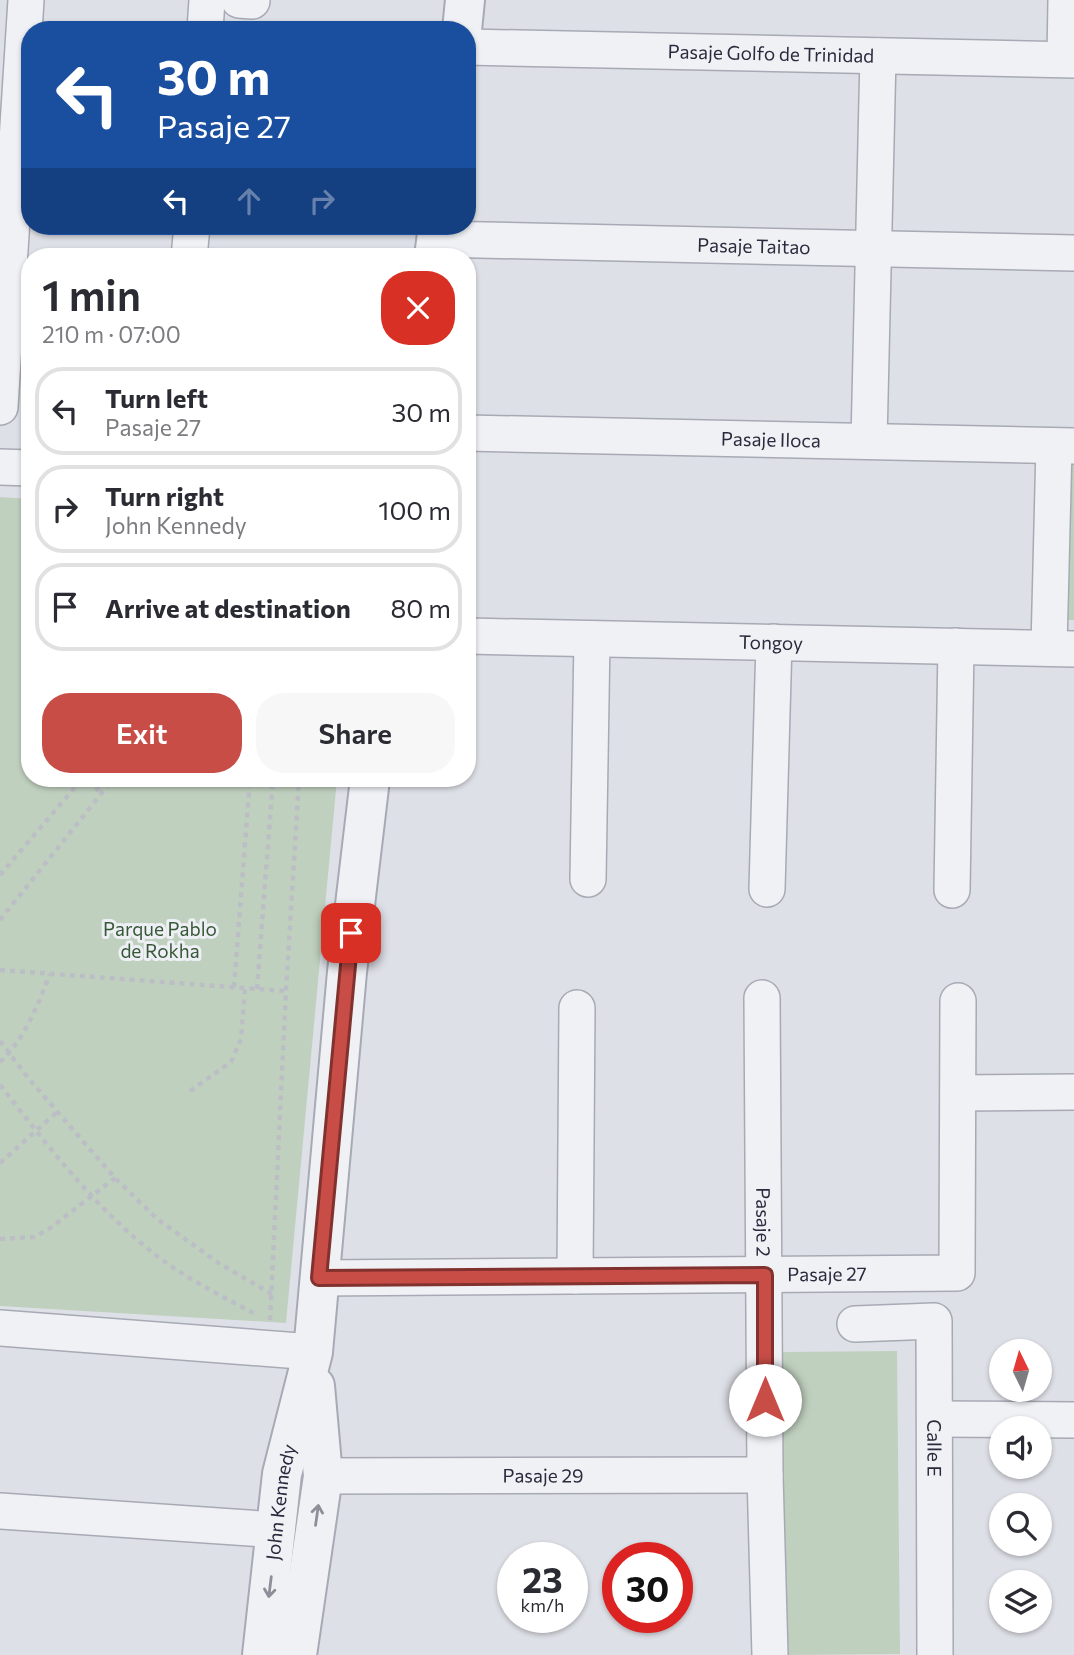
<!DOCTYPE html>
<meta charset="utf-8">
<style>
body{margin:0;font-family:Commissioner,sans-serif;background:#f7f7f7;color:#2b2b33;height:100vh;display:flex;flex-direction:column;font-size:26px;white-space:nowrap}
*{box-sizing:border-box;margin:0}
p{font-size:23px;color:#7c7c81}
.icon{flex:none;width:38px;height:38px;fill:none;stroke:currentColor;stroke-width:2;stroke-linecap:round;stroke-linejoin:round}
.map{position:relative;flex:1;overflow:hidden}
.panel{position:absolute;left:21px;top:248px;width:455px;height:539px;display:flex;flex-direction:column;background:#fff;border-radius:28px;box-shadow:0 2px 5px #0004}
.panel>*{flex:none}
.banner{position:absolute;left:21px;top:21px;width:455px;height:214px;border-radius:28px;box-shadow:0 2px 5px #0004;background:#1a4fa0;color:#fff;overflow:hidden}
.needle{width:46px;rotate:355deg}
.tools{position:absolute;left:989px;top:1339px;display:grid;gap:14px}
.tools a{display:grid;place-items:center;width:63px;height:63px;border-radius:50%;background:#fff;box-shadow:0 2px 5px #0004;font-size:35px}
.speed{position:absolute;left:497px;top:1542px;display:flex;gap:14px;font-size:35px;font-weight:700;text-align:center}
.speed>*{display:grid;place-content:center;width:91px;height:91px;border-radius:50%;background:#fff;box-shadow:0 2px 5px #0004;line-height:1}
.speed small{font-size:18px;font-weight:400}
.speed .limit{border:10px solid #d22;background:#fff;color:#111}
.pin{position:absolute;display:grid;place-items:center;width:60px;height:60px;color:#fff;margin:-30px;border-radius:14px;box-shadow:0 4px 10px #0006}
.me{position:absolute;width:77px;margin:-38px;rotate:0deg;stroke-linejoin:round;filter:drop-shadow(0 0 5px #0008)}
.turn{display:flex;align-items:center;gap:24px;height:147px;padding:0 21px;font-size:32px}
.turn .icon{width:91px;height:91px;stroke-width:2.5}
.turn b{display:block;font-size:49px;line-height:60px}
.lanes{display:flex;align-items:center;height:66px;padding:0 21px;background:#0003;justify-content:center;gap:35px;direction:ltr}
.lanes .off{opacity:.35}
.round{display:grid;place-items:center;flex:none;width:74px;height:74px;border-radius:28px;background:#f7f7f7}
.summary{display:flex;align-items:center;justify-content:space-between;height:119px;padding:0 21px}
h1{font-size:42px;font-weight:600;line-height:52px}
.cta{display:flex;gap:14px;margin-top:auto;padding:14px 21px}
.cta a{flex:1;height:80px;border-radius:28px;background:#c84d47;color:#fff;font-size:28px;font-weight:600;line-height:80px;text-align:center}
.cta a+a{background:#f7f7f7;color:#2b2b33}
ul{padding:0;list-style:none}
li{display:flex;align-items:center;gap:21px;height:88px;margin:0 14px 10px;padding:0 7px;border:4px solid #e1e1e2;border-radius:28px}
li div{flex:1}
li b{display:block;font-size:26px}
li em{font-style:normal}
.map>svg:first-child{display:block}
.green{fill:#c0d0bf}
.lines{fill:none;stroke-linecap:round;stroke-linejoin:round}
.minor-casing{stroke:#a7aab4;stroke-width:38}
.tertiary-casing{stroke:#a7aab4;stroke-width:42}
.path{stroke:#bcbec5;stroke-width:4.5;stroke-dasharray:5 5;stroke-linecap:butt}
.minor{stroke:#f0f1f5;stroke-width:35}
.tertiary{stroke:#f0f1f5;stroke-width:38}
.oneway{stroke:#8c8e99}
.route-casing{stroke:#82322e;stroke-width:18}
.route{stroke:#c84d47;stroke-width:12}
.labels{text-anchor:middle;stroke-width:6;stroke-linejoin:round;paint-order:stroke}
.street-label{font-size:19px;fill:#282b3d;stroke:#edeff5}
.park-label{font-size:19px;fill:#365836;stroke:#edeff5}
</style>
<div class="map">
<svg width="1074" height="1655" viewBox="0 0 1074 1655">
<rect width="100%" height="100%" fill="#dee0e7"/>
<!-- green -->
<g class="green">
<rect x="1066" y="464" width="8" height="156"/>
<polygon points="0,497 30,499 30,779 337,779 286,1323 0,1306"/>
<polygon points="897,1351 900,1654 785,1655 782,1352"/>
</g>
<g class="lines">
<defs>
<g id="minor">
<polyline points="239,0 252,1"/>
<polyline points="205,30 207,0"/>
<path id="s1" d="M467,47L1074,60"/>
<polyline points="1065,59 1066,0"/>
<path id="s2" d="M436,239L1074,253"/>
<polyline points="189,257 192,226"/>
<polyline points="0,407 26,0"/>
<path id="s3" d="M467,433L1074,446"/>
<polyline points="869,441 878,56"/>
<polyline points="0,467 30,468"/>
<path id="s4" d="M467,636L1074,649"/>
<polyline points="1049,648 1054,446"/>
<polyline points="588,879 592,639"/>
<polyline points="767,889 774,642"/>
<polyline points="952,890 956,646"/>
<path id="s5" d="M762,998L765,1475L770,1655"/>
<polyline points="958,1093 1074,1092"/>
<polyline points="575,1276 577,1008"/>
<path id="s6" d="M319,1278L957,1273L958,1001"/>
<path id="s7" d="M855,1324L934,1321L935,1655"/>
<polyline points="0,1328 313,1352"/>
<polyline points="935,1419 1074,1420"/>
<path id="s8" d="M323,1476L765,1475"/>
<polyline points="0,1511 277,1530"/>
</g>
<g id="tertiary">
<polyline points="462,30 465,0"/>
<polyline points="434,257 438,226"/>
<path id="s9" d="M262,1655L282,1474L313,1352L347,972L370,779"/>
<polyline points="297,1655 323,1476 315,1386"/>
</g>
</defs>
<!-- minor casing -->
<use href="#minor" class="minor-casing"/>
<!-- tertiary casing -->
<use href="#tertiary" class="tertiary-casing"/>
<!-- path -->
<g class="path">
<polyline points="90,779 101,794"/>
<polyline points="0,875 82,779"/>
<polyline points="0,920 113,779"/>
<polyline points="0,970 285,991"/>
<polyline points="234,987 250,779"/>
<polyline points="257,989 273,779"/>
<polyline points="0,1041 29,1079 115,1178 156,1218 220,1264 272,1294"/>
<path d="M0,1062C25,1039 38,1004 50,974"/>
<path d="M0,1085C46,1143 89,1201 147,1248C179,1275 220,1295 257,1315"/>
<polyline points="190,1091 231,1062 241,1039 245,988"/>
<polyline points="0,1163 57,1112"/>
<polyline points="0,1239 34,1237 49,1229 115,1178"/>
<polyline points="270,1320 286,991 299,779"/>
</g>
<!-- minor -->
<use href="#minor" class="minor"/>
<!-- tertiary -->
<use href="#tertiary" class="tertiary"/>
</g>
<!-- one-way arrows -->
<defs><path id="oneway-shaft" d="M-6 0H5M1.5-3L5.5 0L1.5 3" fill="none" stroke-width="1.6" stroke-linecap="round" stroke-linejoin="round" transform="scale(1.75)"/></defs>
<g class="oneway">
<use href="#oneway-shaft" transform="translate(317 1515) rotate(-82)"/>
<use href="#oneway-shaft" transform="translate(270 1587) rotate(97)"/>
</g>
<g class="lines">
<defs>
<polyline id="route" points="351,933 319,1278 765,1275 765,1400"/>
</defs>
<!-- route casing -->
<use href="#route" class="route-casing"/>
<!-- route -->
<use href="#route" class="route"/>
</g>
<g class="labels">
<!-- street labels -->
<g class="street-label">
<text dy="7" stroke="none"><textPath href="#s1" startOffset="304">Pasaje Golfo de Trinidad</textPath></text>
<text dy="7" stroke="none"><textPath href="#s2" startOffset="318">Pasaje Taitao</textPath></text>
<text dy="7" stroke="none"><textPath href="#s3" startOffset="304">Pasaje Iloca</textPath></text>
<text dy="7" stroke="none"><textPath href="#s4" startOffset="304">Tongoy</textPath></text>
<text dy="7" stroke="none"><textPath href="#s5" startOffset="224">Pasaje 2</textPath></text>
<text dy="7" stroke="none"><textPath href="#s6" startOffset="508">Pasaje 27</textPath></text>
<text dy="7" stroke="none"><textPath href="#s7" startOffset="206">Calle E</textPath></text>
<text dy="7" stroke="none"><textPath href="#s8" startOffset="220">Pasaje 29</textPath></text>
<text dy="7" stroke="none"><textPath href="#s9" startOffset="154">John Kennedy</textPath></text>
</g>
<!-- park labels -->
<g class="park-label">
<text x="160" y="936">Parque Pablo<tspan x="160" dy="22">de Rokha</tspan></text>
</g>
</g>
</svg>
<div class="tools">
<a><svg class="needle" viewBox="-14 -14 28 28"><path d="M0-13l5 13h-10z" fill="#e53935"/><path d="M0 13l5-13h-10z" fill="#7c7c81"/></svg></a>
<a><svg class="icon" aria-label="sound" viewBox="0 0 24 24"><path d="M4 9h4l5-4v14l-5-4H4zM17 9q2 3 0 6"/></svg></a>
<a><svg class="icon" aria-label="search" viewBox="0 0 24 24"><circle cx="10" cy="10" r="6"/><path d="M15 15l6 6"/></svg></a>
<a><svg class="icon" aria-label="layers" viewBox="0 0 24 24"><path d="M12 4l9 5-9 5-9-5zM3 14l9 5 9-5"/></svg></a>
</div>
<div class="speed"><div>23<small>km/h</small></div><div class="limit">30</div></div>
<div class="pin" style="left:351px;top:933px;background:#d93025"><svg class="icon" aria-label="arrive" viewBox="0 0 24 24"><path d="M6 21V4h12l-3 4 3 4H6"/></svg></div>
<svg class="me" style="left:765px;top:1400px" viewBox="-20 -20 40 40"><circle r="19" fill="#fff"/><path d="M0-13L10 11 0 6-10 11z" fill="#c84d47"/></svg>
<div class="banner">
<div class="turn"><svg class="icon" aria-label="left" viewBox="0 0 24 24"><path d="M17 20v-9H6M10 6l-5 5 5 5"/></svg><div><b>30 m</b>Pasaje 27</div></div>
<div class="lanes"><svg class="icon" aria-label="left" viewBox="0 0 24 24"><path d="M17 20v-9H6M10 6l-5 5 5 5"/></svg><svg class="icon off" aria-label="ahead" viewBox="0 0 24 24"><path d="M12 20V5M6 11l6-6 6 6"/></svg><svg class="icon off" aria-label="right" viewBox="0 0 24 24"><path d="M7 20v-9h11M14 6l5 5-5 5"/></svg></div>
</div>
<section class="panel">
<div class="summary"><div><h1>1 min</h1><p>210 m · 07:00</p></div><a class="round" style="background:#d93025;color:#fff"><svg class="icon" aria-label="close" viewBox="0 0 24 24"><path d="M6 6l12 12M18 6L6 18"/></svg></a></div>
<ul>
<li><svg class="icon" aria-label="left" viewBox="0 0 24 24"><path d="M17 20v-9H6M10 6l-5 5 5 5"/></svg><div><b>Turn left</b><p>Pasaje 27</p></div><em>30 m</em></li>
<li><svg class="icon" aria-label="right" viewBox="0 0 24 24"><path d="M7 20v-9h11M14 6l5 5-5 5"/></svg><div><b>Turn right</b><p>John Kennedy</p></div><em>100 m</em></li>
<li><svg class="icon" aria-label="arrive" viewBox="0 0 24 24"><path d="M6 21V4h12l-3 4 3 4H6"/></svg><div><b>Arrive at destination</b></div><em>80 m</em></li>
</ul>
<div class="cta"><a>Exit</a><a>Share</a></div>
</section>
</div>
